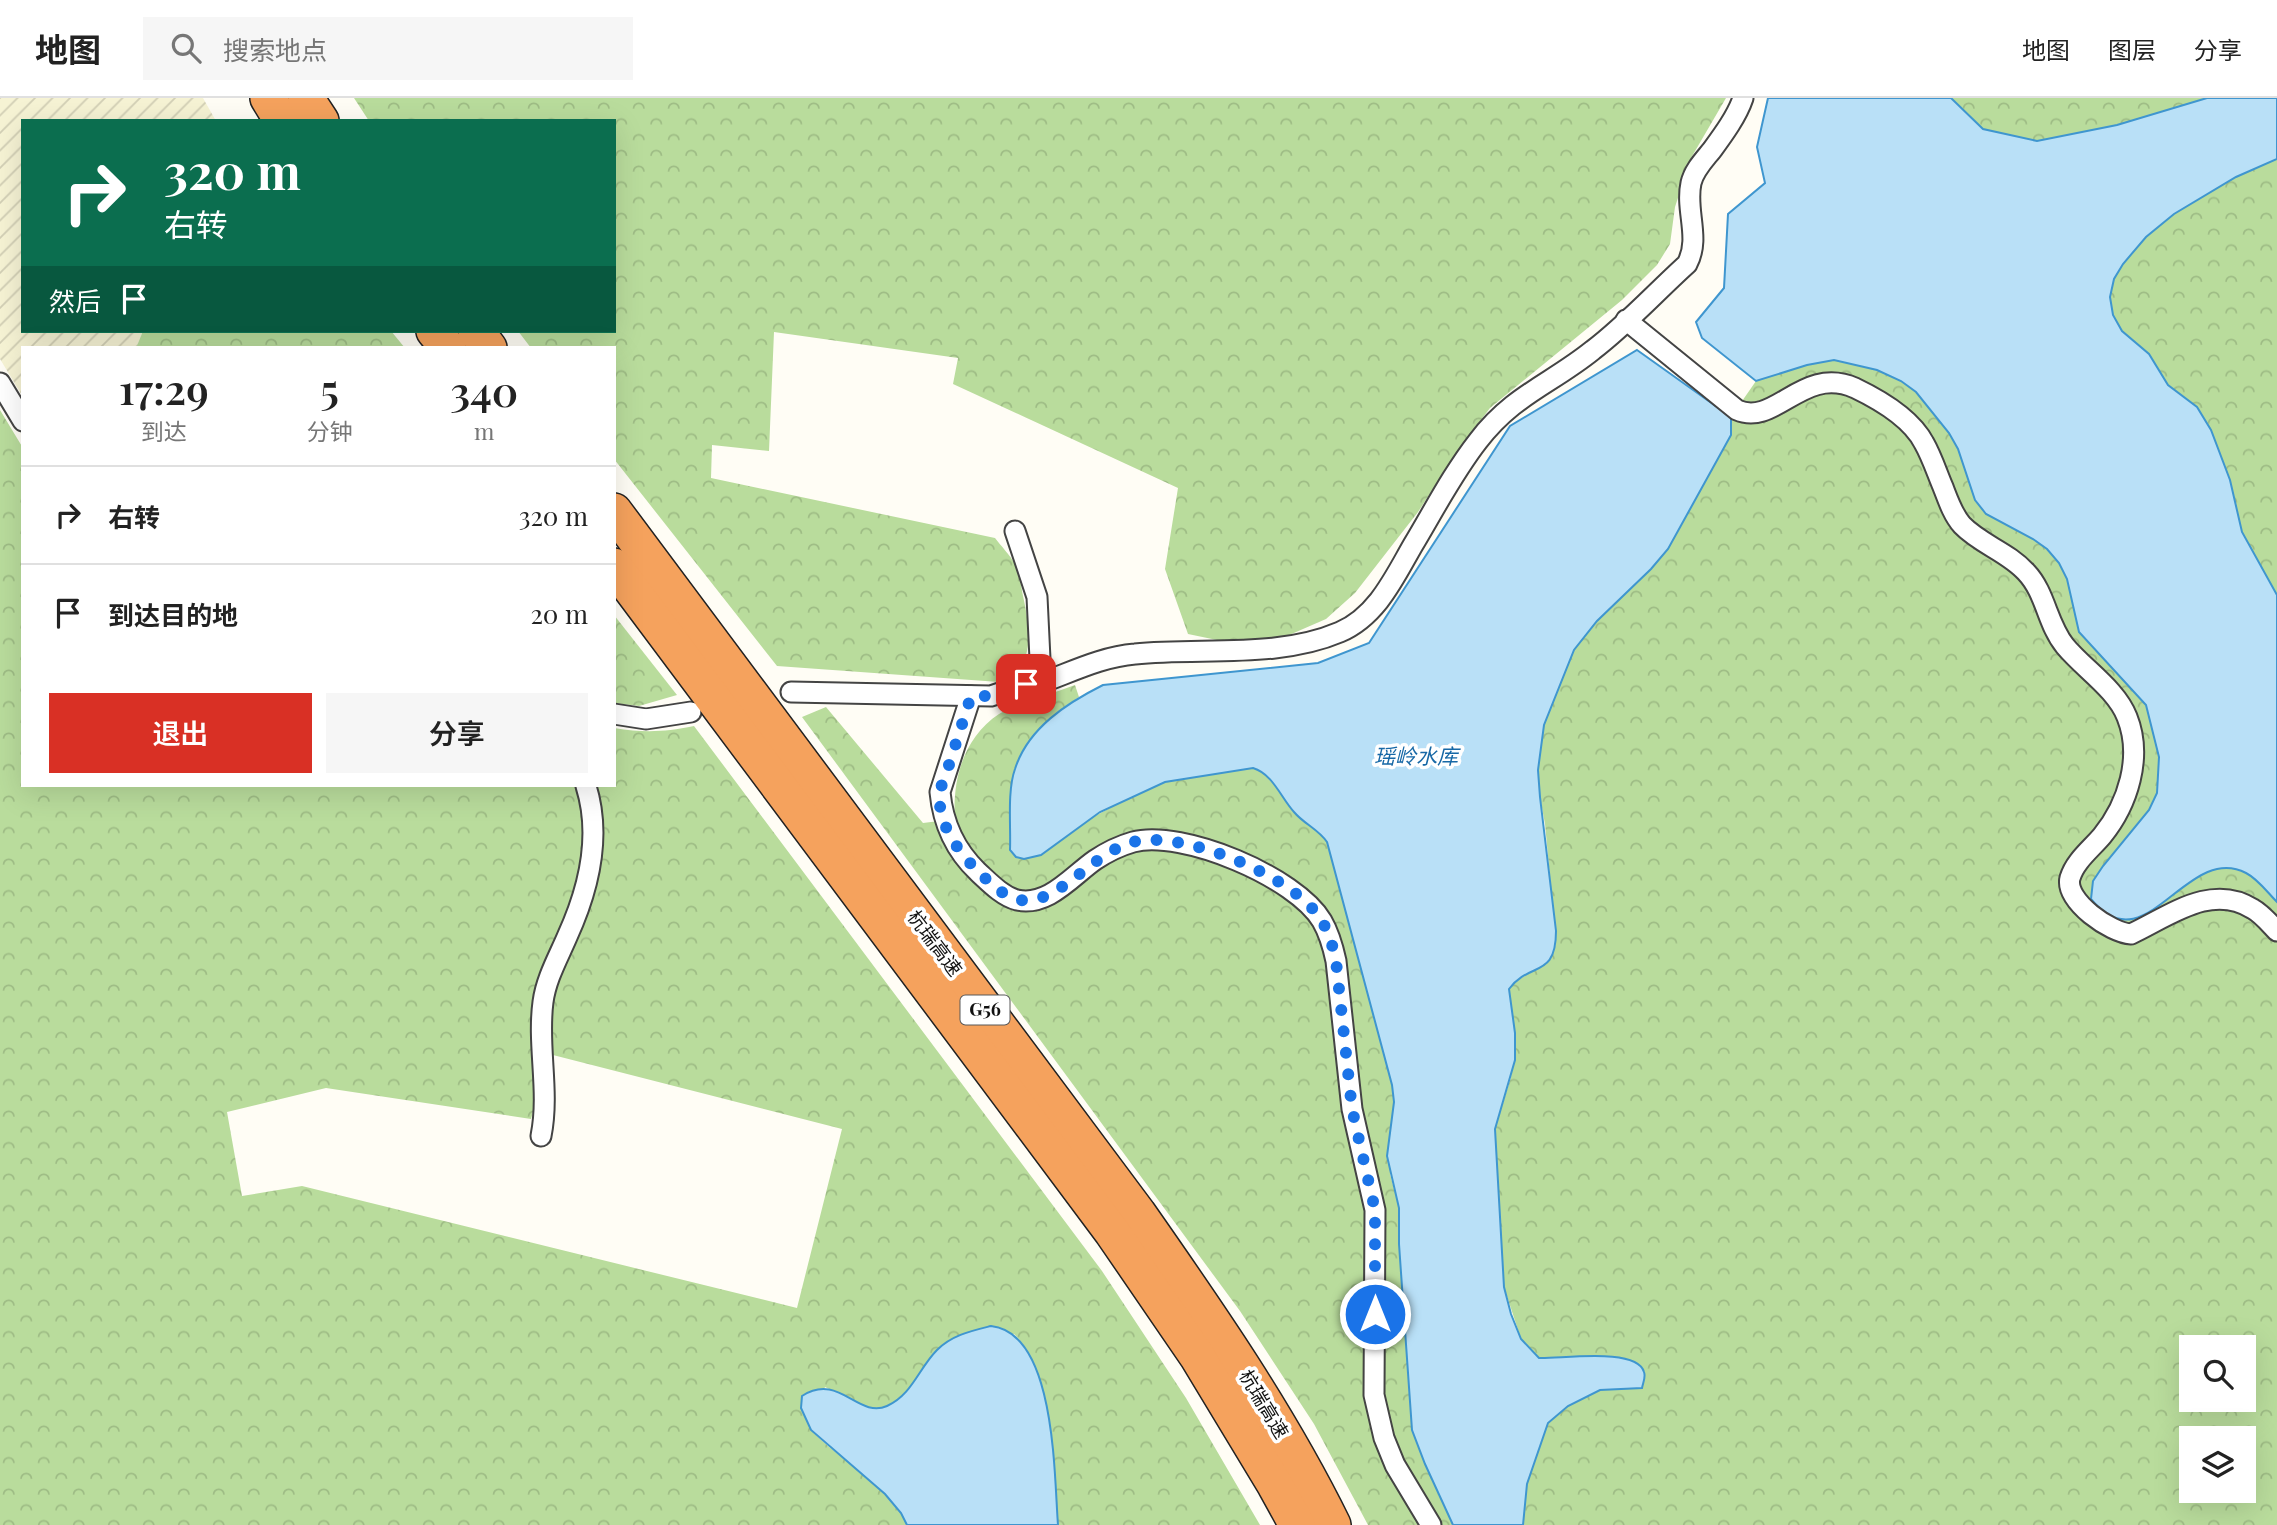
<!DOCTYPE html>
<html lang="zh">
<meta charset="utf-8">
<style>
body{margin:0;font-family:"Playfair Display","Noto Sans SC",serif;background:#f6f6f6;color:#222;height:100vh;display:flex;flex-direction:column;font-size:26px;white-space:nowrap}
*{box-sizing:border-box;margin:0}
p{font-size:23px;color:#767676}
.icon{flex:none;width:38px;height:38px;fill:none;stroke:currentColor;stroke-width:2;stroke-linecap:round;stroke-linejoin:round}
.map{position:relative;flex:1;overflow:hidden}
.drawer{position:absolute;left:21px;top:248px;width:595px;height:441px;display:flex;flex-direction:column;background:#fff;border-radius:0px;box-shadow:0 7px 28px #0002}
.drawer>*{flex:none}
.hud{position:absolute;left:21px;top:21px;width:595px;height:214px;border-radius:0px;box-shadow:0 7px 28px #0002;background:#0b6e4f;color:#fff;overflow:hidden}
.tools{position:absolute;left:2179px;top:1237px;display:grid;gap:14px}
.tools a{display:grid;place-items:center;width:77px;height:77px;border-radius:0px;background:#fff;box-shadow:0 7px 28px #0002;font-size:35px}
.pin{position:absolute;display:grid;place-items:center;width:60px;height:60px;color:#fff;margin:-30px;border-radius:14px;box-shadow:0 4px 10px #0006}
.me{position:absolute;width:77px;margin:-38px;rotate:0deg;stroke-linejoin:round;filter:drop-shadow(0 0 5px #0008)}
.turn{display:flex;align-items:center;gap:24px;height:147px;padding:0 28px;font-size:32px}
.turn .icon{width:91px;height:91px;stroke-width:2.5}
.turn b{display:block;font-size:49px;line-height:60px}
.then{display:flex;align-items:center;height:66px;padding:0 28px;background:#0003;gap:14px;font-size:26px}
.eta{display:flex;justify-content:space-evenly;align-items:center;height:119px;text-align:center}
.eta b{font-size:42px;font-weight:600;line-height:49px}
.button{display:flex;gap:14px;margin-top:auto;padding:14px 28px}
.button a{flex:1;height:80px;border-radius:0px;background:#d93025;color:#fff;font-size:28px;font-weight:600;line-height:80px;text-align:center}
.button a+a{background:#f6f6f6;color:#222}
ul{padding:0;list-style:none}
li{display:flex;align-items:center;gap:21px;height:98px;padding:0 28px;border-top:2px solid #e0e0e0}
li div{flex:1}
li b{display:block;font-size:26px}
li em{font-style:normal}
header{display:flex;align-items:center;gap:42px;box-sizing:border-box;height:98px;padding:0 35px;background:#fff;border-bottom:2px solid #e0e0e0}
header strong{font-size:33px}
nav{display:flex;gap:38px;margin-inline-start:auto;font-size:24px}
.search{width:490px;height:63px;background:#f6f6f6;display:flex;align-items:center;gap:18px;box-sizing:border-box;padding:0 24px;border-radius:0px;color:#767676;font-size:26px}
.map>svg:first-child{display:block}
.farmland{fill:url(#farmland-furrows)}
.forest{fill:url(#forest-crowns);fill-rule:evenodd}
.water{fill:#b9e0f7;stroke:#3f96cf;stroke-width:2}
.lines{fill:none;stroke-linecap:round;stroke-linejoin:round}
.minor-casing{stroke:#444;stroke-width:23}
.motorway-casing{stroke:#222;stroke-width:38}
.minor{stroke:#fff;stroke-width:19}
.motorway{stroke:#f5a25d;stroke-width:35}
.route{stroke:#1a73e8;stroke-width:12;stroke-dasharray:0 21.6}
.labels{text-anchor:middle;stroke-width:7;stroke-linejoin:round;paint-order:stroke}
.shield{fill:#fff;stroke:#585858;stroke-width:2}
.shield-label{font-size:18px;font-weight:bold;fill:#111}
.street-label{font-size:19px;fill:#111;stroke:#fff}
.water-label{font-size:21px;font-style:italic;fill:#1768a6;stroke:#fff}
</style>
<header>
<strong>地图</strong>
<div class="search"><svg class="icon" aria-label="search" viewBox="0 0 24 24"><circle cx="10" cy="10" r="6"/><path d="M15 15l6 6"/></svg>搜索地点</div>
<nav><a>地图</a><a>图层</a><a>分享</a></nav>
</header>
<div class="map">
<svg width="2277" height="1427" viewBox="0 0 2277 1427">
<defs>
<pattern id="farmland-furrows" width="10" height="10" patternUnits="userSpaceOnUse" patternTransform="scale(1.75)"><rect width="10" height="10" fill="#f6f3d4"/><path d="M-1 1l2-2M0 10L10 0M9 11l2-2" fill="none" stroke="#d2cfb5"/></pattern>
<pattern id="forest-crowns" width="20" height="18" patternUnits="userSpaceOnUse" patternTransform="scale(1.75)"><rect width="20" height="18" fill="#b9dc9c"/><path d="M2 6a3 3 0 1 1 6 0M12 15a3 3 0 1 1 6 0" fill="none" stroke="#9ebc85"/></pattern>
</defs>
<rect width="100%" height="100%" fill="#fffdf5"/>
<!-- farmland -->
<polygon class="farmland" points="0,0 203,0 216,23 23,23 23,233 143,233 136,250 23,250 23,299 0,261"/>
<!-- forest -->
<g class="forest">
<path d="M354,0H1726L1691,60L1675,109L1670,146L1657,167L1622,202L1490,310L1459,351L1418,414L1355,495L1326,521L1280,541L1241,547L1188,536L1165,471L1178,390L953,286L958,260L774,234L769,353L712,347L711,380L995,440C1001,448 1010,457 1015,466C1020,476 1021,488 1023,498C1030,529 1037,572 999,584L777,568L614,361V250H531L518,233H614V23H369Z"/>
<polygon points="1951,0 2207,0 2117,27 2037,43 1983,31"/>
<polygon points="2277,61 2277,497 2242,434 2197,309 2168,287 2149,256 2122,233 2113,217 2110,199 2114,181 2123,166 2146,139 2174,116 2236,79"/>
<polygon points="143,233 391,233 405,250 136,250"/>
<path d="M1834,262L1877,272L1901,283L1916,294L1949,335L1958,351L1975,402L2033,441L2047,451L2059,465L2067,481L2079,534L2147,607L2159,659L2157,695L2149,712L2139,727L2103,768L2166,802C2187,784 2215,760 2245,774C2257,780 2268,795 2277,804V1427H1523L1527,1386L1548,1325L1568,1308L1600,1292L1642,1290L1558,1261L1539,1260L1521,1241L1504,1189L1495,1031L1511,979L1515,935L1509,891C1524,872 1553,872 1556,843L1545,726L1540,699L1538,672L1544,627L1574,552L1597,523L1651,471L1668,451L1731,337V319L1756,283L1807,267ZM2191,1250H2244V1302H2191ZM2191,1340H2244V1393H2191Z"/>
<path d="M0,312L23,350V688H614V630C645,635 664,634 694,628L1102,1173L1186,1300L1260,1427H1058C1054,1373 1054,1275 1014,1236L934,1254C924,1271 896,1319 871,1310C856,1305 840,1296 825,1289L811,1332C841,1364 889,1386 907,1427H0ZM549,956L842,1031L797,1210L302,1088L242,1098L227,1014L326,990L531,1021Z"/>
<polygon points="614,518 614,517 677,597 639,608 614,605"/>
<path d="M1075,587L1079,599L1056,615L1014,672L1010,752L1084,724L1132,698L1165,684L1253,670C1273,676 1281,700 1294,714C1304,726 1318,731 1327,744L1392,987L1394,1004L1390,1076L1399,1110V1146L1412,1332L1425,1366L1453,1427H1368L1314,1326L1240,1213L802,619L826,609L923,725L955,721C952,681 964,639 999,616C1017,605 1054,595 1075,587Z"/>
</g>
<!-- water -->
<g class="water">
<path d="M1768,0H1951L1983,31L2037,43L2117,27L2207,0H2277V61L2236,79L2174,116L2146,139L2123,166L2114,181L2110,199L2113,217L2122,233L2149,256L2168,287L2197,309L2211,332L2230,382L2242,434L2277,497V804C2268,795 2258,781 2246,775C2186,744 2146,869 2091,801L2093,783L2103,768L2149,712L2157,695L2159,659L2146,607L2079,534L2067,481L2059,465L2047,451L2033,441L1986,416L1975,402L1958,351L1949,335L1916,294L1901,283L1877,272L1834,262L1807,267L1756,283L1702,240L1696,224L1724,190L1728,116L1765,85L1757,49Z"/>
<path d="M1637,252L1731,319V337L1668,451L1651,471L1597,523L1574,552L1544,627L1538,672L1540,699L1556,833C1556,881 1530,863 1509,891L1515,935V962L1495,1031L1504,1189L1511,1216L1521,1241L1539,1260C1561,1261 1637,1249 1644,1274C1646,1279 1643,1285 1642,1290L1600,1292L1568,1308L1548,1325L1527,1386L1523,1427H1453L1425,1366L1412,1332L1399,1146V1110L1387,1058L1394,1004L1392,987L1327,744C1318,731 1304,726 1294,714C1281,700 1273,676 1253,670L1165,684L1100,714L1041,757L1024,761L1016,759L1010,752C1011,729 1007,693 1015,671C1028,630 1067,605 1103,587L1318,565L1369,545L1510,328Z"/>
<path d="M991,1228C1056,1235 1054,1377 1058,1427H907L901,1415L885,1396L811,1332L801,1310L802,1298C839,1274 858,1321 887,1308C912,1297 919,1270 937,1252C952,1237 971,1233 991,1228Z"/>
</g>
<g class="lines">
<defs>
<g id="minor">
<path d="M1626,222L1737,312C1776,329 1802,267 1855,290C1880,302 1911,320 1924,345C1932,359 1937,375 1943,389C1948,402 1953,417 1962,427C1980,446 2008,454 2026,474C2046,495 2047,526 2065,548C2084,571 2116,591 2127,619C2143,659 2128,706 2102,738C2091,751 2075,763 2070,780C2064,803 2111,835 2131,836C2168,819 2211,784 2253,811C2262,816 2270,826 2277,833"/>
<polyline points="0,285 23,323"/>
<path d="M1026,586L1035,587C1068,576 1099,559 1135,556C1201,549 1277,561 1340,534C1377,518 1394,480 1413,447C1434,412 1453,375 1478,343C1513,297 1551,286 1593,252C1626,227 1656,194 1687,166C1701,140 1685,113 1691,85C1694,72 1704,62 1712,52C1723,37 1737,18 1743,0"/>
<polyline points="791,594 991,598 1026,586 1036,575 1040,561 1037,499 1015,433"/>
<path d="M971,598L940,694C943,726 955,752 978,774C989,784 1002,798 1017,802C1048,809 1072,778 1095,762C1107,754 1119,748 1133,744C1182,731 1296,779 1322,823C1329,835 1333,849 1336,863L1352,1011L1375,1112L1374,1297L1384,1340L1395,1367L1431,1427"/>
<polyline points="614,616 646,621 691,614"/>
<path d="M541,1038C550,993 537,948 543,904C546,881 558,860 567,839C589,791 602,739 586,688"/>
</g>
<g id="motorway">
<polyline points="268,0 282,23"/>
<polyline points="306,0 321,23"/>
<polyline points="434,233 448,250"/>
<polyline points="476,233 489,250"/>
<path d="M614,413L1138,1115C1208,1215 1279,1317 1333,1427"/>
<polyline points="614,468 1112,1134 1197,1258 1275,1387 1297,1427"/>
</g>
</defs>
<!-- minor casing -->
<use href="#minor" class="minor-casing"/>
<!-- motorway casing -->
<use href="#motorway" class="motorway-casing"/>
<!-- minor -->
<use href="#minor" class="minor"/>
<!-- motorway -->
<use href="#motorway" class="motorway"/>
</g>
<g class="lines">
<!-- route -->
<path class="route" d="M1026,586L991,598H971C964,620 957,642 950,664C947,673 942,684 940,694C936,728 963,760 986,781C999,793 1013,805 1032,802C1067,796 1094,755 1133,744C1182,731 1296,779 1322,823C1329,835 1333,849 1336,863L1352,1011L1375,1112V1216"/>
</g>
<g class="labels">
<!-- shield labels -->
<rect class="shield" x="960.5" y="897.5" width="49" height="29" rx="5"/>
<g class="shield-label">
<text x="985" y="918">G56</text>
</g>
<!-- street labels -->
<g class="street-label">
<text transform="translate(935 845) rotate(53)" y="7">杭瑞高速</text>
<text transform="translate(1264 1306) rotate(59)" y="7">杭瑞高速</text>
</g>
<!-- water labels -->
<g class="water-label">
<text x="1416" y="666">瑶岭水库</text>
</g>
</g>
</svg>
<div class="tools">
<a><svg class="icon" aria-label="search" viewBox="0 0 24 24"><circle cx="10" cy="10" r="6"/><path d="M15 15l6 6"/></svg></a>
<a><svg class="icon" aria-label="layers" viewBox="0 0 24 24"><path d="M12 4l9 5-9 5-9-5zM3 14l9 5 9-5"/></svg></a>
</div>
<div class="pin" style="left:1026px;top:586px;background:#d93025"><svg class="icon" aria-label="arrive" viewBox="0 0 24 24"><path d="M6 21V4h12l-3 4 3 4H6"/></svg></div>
<svg class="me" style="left:1375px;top:1216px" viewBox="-20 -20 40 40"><circle r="17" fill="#1a73e8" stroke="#fff" stroke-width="3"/><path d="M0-11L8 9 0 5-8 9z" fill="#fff"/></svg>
<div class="hud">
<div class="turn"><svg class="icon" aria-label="right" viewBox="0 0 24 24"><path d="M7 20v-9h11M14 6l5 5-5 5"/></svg><div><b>320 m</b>右转</div></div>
<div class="then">然后<svg class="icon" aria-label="arrive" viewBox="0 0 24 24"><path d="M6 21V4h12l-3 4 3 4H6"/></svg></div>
</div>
<section class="drawer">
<div class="eta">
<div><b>17:29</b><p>到达</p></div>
<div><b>5</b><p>分钟</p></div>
<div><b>340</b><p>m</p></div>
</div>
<ul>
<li><svg class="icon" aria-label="right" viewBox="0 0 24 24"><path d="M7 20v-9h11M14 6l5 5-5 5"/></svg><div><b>右转</b></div><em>320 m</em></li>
<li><svg class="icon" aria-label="arrive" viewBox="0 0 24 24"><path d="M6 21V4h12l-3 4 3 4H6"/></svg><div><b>到达目的地</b></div><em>20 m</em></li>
</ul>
<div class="button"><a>退出</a><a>分享</a></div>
</section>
</div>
